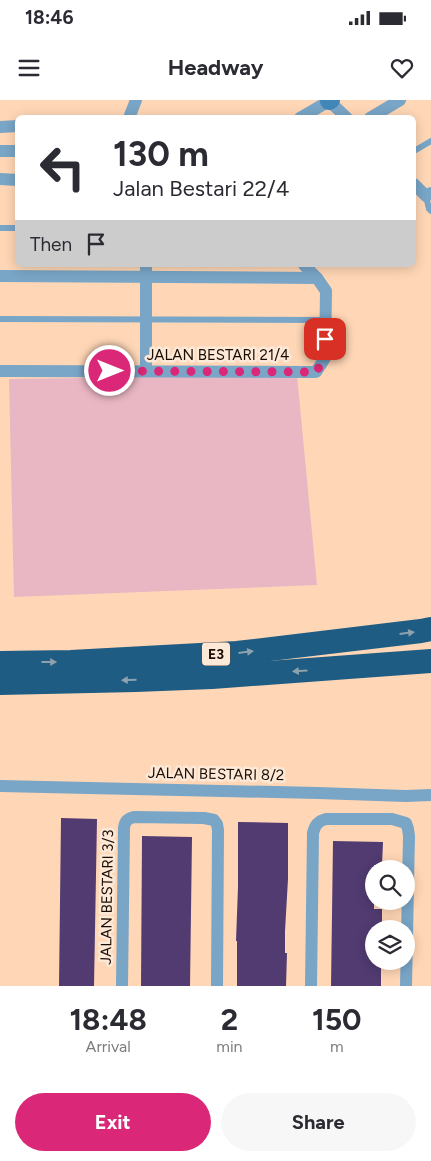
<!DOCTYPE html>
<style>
body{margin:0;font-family:Figtree,sans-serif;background:#f7f7f7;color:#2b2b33;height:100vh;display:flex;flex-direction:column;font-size:19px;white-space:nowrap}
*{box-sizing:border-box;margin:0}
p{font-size:16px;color:#7c7c81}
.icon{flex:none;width:28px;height:28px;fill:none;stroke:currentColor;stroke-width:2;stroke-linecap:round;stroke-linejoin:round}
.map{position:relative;height:886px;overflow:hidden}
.side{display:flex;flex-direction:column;background:#fff;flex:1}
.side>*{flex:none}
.top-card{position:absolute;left:15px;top:15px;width:401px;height:152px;border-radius:8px;box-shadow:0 2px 12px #0003;background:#fff;color:#2b2b33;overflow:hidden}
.buttons{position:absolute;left:365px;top:760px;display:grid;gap:10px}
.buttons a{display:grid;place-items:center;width:50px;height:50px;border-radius:50%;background:#fff;box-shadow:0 2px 12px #0003;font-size:25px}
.pin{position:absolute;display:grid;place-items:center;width:42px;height:42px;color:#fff;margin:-21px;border-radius:10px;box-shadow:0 2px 8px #0006}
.me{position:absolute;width:55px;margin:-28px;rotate:90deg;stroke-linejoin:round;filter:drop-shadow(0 0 4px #0008)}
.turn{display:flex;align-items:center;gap:18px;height:105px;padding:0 15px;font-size:22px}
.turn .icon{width:65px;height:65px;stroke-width:2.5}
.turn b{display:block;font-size:35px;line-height:42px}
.then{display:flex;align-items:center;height:48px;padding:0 15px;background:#0003;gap:10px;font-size:19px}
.eta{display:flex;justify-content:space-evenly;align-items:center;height:85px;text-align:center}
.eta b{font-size:30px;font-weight:700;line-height:35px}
.cta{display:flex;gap:10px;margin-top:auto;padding:10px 15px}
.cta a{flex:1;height:58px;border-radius:30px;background:#db2777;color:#fff;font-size:20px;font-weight:700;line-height:58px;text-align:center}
.cta a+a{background:#f7f7f7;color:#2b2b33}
.status{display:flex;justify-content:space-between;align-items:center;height:35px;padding:0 25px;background:#fff;direction:ltr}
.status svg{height:14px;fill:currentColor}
header{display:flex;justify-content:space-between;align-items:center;height:65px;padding:0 15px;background:#fff;font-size:22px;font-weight:700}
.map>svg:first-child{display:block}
.green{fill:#e9b6c3}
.building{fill:#513b71}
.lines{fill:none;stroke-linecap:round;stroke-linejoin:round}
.lane{stroke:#79a5c6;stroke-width:6}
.street{stroke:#79a5c6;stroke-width:12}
.secondary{stroke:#4187b8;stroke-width:18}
.highway{stroke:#1e5c84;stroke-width:24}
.oneway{fill:#8ea2ae}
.route{stroke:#db2777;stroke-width:9;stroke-dasharray:0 16.2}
.labels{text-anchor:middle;stroke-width:5;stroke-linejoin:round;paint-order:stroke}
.shield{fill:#fde9d8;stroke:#604e41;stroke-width:1}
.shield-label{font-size:14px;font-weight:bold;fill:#1c0c00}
.street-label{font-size:15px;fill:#1c0c00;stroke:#fde9d8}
</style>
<div class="status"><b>18:46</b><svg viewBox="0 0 49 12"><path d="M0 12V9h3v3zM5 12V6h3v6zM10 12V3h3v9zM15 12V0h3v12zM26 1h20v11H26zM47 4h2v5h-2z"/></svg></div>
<header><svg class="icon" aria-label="menu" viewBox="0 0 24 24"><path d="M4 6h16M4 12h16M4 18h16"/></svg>Headway<svg class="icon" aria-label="heart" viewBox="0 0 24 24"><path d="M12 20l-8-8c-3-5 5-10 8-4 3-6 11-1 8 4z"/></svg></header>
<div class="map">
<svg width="431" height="886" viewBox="0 0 431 886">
<rect width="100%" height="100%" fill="#ffd7b6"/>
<!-- green -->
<polygon class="green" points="297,275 317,485 14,497 9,279"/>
<!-- building -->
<g class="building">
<polygon points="61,718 97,719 94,886 59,886"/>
<polygon points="238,722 288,723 288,779 285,831 285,853 287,853 286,886 237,886 237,841 236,841 238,787"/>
<polygon points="142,736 192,737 190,886 141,886"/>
<polygon points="333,741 383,742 382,765 374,765 374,809 382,809 382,829 374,829 374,861 381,861 381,886 331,886"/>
</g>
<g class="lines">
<!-- lane -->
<g class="lane">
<polyline points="414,51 431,41"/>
<polyline points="426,96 429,109 431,111"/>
<polyline points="0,128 18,128"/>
<polyline points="0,219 325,220"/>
</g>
<!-- street -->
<g class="street">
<polyline points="129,18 136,0"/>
<polyline points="300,18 329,1 347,18"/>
<polyline points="370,18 400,0"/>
<polyline points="0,27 18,26"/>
<polyline points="0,51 18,51"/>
<polyline points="0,79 18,80"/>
<polyline points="414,84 426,96 431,93"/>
<polyline points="0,176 317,178"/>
<polyline points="0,271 316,272 325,258 326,191 317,178 304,165"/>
<polyline points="146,271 146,165"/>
<polyline points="0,686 318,693 406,696 431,695"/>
<path d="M122,886L124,728C125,721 127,719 134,717L204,718L214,720L217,724L218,730L217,886"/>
<path d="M311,886L313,733C315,725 318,721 326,719H392L406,723L408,729L409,736L406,886"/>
</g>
<!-- secondary -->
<polyline class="secondary" points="329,1 331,0"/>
<!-- highway -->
<g class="highway">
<polyline points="0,563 71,562 237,553 421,531 431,529"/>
<polyline points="0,583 136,580 212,577 431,561"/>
</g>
</g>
<!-- one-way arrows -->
<defs><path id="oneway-solid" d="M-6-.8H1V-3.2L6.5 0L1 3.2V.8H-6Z" transform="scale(1.25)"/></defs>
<g class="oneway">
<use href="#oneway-solid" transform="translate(407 533) rotate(-7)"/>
<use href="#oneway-solid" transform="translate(246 552) rotate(-7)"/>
<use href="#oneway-solid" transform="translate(49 562)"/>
<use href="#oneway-solid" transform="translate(300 571) rotate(176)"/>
<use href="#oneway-solid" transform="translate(129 580) rotate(179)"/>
</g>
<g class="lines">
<!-- route -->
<polyline class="route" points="110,271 316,272 325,258 325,239"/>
</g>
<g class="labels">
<!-- shield labels -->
<rect class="shield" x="202" y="542.5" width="28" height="23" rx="4"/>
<g class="shield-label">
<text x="216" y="559">E3</text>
</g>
<!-- street labels -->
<g class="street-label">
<text x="218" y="260">JALAN BESTARI 21/4</text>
<text transform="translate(216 674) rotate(1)" y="5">JALAN BESTARI 8/2</text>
<text transform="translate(107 797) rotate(-89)" y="5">JALAN BESTARI 3/3</text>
</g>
</g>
</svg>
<div class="buttons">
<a><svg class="icon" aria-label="search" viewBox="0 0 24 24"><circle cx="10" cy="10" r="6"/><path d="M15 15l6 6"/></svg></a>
<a><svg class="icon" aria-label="layers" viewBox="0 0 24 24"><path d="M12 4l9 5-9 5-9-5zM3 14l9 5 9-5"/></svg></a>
</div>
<div class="pin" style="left:325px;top:239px;background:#d93025"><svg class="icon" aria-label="arrive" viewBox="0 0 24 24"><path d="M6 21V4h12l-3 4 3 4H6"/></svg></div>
<svg class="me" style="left:110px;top:271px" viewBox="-20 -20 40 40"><circle r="17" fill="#db2777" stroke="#fff" stroke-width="3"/><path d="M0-11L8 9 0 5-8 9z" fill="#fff"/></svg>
<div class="top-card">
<div class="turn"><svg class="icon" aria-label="left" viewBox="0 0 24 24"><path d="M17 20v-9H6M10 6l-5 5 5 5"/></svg><div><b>130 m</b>Jalan Bestari 22/4</div></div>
<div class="then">Then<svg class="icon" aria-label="arrive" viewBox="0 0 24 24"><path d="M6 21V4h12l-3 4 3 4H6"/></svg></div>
</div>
</div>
<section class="side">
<div class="eta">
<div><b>18:48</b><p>Arrival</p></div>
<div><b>2</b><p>min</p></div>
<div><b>150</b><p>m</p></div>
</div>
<div class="cta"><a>Exit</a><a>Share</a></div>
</section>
